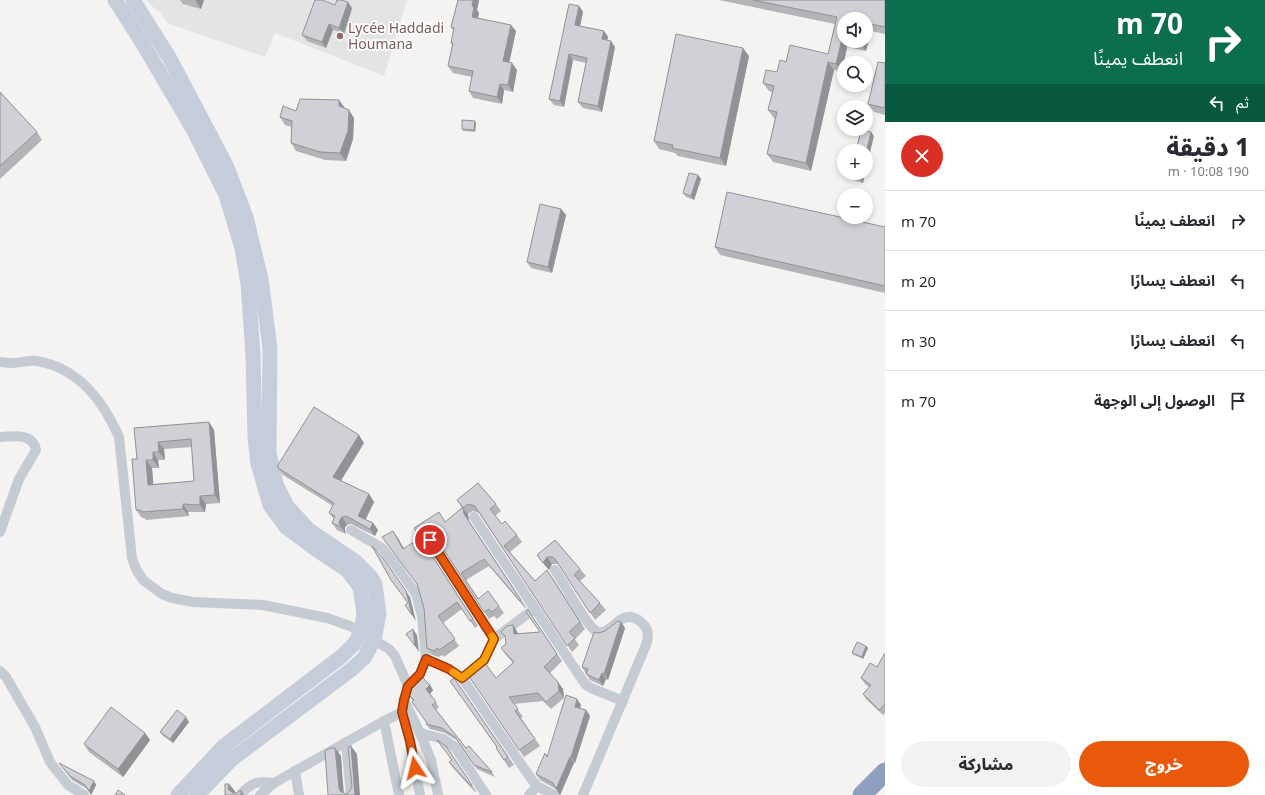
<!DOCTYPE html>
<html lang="ar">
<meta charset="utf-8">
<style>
body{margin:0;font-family:"Noto Sans","Noto Sans Arabic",sans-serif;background:#f2f2f3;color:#2b2b33;direction:rtl;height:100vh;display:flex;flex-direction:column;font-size:15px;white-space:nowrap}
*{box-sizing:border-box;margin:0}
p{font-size:13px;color:#7c7c81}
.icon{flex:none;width:22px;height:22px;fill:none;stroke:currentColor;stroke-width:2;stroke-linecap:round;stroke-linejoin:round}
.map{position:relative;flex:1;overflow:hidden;direction:ltr}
.details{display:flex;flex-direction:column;background:#fff;width:380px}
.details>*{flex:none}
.hud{background:#0b6e4f;color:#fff;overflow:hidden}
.controls{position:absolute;left:837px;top:12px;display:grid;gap:8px}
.controls a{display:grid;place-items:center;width:36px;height:36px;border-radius:50%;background:#fff;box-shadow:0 2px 6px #0003;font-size:20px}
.pin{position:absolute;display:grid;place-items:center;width:34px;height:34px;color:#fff;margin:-17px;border:2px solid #fff;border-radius:50%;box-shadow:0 1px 4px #0007}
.me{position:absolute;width:44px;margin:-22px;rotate:350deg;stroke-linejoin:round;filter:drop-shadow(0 0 3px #0008)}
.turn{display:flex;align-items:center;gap:14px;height:84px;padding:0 16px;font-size:18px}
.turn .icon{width:52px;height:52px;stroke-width:2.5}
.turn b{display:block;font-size:28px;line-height:34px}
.then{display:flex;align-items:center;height:38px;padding:0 16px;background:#0003;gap:8px;font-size:15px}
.round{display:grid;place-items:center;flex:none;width:42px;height:42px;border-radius:21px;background:#f2f2f3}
.summary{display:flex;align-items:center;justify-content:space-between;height:68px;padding:0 16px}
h1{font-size:24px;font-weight:800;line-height:30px}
.button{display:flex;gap:8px;margin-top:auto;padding:8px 16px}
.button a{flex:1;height:46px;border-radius:24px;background:#ea580c;color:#fff;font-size:16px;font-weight:800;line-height:46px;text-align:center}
.button a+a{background:#f2f2f3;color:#2b2b33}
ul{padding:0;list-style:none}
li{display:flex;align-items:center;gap:12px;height:60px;padding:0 16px;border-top:1px solid #e1e1e2}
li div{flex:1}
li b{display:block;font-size:15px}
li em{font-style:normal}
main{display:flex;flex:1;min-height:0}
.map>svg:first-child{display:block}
.education{fill:#e5e4e4}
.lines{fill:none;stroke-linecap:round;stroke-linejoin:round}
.street{stroke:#c4cbd3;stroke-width:10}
.secondary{stroke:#c6cdda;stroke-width:15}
.highway{stroke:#8c9fbe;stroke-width:19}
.wall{fill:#b2b4b8;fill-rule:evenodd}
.shaded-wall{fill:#919296}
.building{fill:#cfd1d6;stroke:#919296;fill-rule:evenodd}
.route-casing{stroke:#983908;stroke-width:10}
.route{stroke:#ea580c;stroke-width:7}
.slow{stroke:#f59e0b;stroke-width:7}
.education-dot{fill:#8d6e63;stroke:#fff;stroke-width:1.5}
.labels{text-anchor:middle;stroke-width:3.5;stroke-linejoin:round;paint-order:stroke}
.education-label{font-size:14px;fill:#785e54;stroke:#fff;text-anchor:start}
</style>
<main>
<section class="details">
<div class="hud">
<div class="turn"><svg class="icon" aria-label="right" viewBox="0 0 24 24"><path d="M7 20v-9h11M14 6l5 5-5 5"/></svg><div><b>70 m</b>انعطف يمينًا</div></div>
<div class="then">ثم<svg class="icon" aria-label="left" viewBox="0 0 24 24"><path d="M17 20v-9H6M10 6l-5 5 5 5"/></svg></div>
</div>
<div class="summary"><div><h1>1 دقيقة</h1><p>190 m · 10:08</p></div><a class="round" style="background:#d93025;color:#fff"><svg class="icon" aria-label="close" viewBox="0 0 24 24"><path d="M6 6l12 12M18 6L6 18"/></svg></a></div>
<ul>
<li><svg class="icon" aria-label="right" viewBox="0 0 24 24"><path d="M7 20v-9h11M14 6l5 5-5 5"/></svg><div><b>انعطف يمينًا</b></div><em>70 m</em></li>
<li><svg class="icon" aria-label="left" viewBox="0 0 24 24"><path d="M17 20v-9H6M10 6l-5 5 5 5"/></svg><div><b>انعطف يسارًا</b></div><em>20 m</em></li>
<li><svg class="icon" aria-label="left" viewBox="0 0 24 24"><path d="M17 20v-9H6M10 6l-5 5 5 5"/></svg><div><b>انعطف يسارًا</b></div><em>30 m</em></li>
<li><svg class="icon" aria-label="arrive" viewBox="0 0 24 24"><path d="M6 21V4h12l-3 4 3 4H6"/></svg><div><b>الوصول إلى الوجهة</b></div><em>70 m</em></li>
</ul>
<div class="button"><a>خروج</a><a>مشاركة</a></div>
</section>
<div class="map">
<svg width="885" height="795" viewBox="0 0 885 795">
<rect width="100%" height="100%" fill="#f4f3f2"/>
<!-- education -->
<polygon class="education" points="146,0 407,0 384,76 275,33 265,57 167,23 161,13 154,8"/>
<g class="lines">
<!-- street -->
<g class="street">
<path d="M0,362C4,362 8,363 12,363C20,363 29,360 37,361C79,368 103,401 119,437L132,558L136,569L143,580L162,594L172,598L193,602L263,605L327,618L350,626L389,649L395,656L408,686L404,700L402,712L410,741L420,795"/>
<path d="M0,437C14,436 33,433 36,450L19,479L0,532"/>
<polyline points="474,517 585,684 591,688 623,701"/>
<polyline points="351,530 382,548 395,564 416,594 422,616 426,659 420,674 408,686"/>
<polyline points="430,540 494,639"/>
<path d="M555,570C563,582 586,625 596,631C612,639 621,603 642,623C649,629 649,637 646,645L583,795"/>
<polyline points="426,659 449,669 462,678 532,780 537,786 554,795"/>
<polyline points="474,668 484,660 494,639 534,609"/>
<polyline points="0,671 6,677 35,727 50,762 68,785 84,795"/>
<polyline points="404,700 420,733 431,760 438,795"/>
<polyline points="384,721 399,795"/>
<polyline points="420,733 443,739 455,747 486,795"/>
<polyline points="346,742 351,795"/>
<polyline points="295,771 299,795"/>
<path d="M240,795C252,782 256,781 274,783"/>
<polyline points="260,795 274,783 384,721 402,712"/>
<polyline points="529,795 537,786"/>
</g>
<!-- secondary -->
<g class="secondary">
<polyline points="115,0 143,44 194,131 226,195 242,248 248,284 253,355 255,438 258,464 270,505 286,527 314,548 347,570 360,587 364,613 361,633 354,644 342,656 224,746 178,795"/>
<polyline points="133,0 169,57 226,165 246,217 261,279 270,348 269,453 276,484 287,506 309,530 356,562 370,576 375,584 379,614 374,640 364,658 352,669 232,759 197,795"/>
</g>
<!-- highway -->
<polyline class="highway" points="862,795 885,772"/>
</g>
<!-- wall -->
<g class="wall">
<polygon points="180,0 204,0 201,9 183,4"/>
<polygon points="458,0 479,0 477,10 479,13 478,18 516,31 509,63 517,70 513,92 504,90 502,104 473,98 469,91 472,77 453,73 448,66 452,45 451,43 453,30 451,27"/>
<path d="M719,0H885V34L871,31L866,51L847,47L842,72L834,70L811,171L773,162L767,154L775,119L774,118L768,110L772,92L769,91L763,83L777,72L786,62L828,54L835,24ZM844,19H866V41H844Z"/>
<polygon points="335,5 352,8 344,34 333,30 326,48 307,41 302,35"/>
<polygon points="579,6 583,12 580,26 604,31 608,37 607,40 615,47 602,112 583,108 578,102 586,63 573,60 564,107 554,105 549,99"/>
<polygon points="749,56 726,166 678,156 675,153 659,149 654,141"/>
<polygon points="885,63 885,115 874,112 868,104"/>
<polygon points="0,92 37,132 42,140 0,179"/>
<polygon points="345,108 354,118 353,139 346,161 325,160 296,151 291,143 292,127 285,125 280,117 296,111"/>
<polygon points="476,123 475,132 463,131 462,129"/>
<polygon points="865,173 863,183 853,180 850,176"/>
<polygon points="698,175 701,179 694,200 686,197 683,193"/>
<polygon points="561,209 566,215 552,273 531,268 527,262"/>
<polygon points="885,227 885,293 720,255 715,247"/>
<path d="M209,422L214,430L220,503L206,504L205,512H188L189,516L146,520L145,518H142L136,510L137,459L134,428ZM192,447L194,481L153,484L152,468H159L158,460H165L164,449Z"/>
<polygon points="364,443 341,481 369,494 374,502 365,519 373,523 378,530 375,536 351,524 347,525 345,527 345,530 346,534 337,530 332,523 334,519 329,513 333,506 283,475 278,468"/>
<polygon points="457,500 496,504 501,511 495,516 502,524 517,535 522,542 510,552 535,581 552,577 585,629 575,639 579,645 572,652 479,513 473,511 468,514 469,521 526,607 525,608 489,566 466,580 479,599 499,606 504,613 497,619 494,616 489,619 435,536 433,534 427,534 424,537 425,544 478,626 475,628 462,609 443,623 459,646 444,657 442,655 439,657 432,655 427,648 424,608 417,584 393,531 404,549 420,538 414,528 446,522 462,508"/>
<polygon points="555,540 580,569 586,576 580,581 600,603 606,610 595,620 559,565 558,564 552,564 549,570 537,555"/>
<polygon points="528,610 562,661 550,673 563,689 564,698 551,709 543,701 514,704 523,717 521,718 540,746 524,757 466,672 496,678 513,663 506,655 501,648 506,644 505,637 501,632 518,633 518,634 540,632"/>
<polygon points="621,622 625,628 608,680 606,679 603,686 590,680 582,667 599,633 605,631"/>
<polygon points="866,646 868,648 863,659 854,655 852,653"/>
<polygon points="885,653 885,713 883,715 866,699 863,694 869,687 865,684 861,678 877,667"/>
<polygon points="454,678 514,765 509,768 496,748 497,747"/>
<polygon points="430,685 433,690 430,694 439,707 436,710 466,748 492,772 495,777 477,769 458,741 445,733 430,729 426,724 427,723 413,701 408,694"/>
<polygon points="581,705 580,708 586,710 590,716 575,763 574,763 560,795 556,789 540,780 536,774"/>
<polygon points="189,722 173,743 163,736 160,732"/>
<polygon points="145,733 150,740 123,777 89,752 84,744"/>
<polygon points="446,746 476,791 475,792 453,768 449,762 452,760"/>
<polygon points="62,767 94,781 96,785 91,795 87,789 72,780"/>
</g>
<!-- shaded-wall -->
<g class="shaded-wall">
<polygon points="196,0 204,0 201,9 196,2"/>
<polygon points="473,0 479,0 477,10 479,13 477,23 472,17 472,6"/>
<polygon points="348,2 352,8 344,34 339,28"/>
<polygon points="579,6 583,12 579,31 575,25"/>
<polygon points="329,24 333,30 326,48 322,42"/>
<polygon points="866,24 871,31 866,51 861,43 861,41 866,41"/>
<polygon points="511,25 516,31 508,68 503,61"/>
<polygon points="604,31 608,37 606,45 602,39"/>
<polygon points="842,39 847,47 842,72 836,64"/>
<polygon points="611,41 615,47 602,112 598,106"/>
<polygon points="743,48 749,56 726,166 720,158"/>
<polygon points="569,54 573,60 564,107 560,101"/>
<polygon points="828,62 834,70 811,171 806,163"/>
<polygon points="512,63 517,70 513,92 508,85"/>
<polygon points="500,84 504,90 502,104 497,97"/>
<polygon points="339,100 345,108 339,106"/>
<polygon points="349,110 354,118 353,139 346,161 340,153"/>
<polygon points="475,121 476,123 475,132 474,130"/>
<polygon points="871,132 874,136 866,169 866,153"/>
<polygon points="861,173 865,173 863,183 860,179"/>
<polygon points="698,175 701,179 694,200 691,196"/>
<polygon points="561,209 566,215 552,273 548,267"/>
<polygon points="209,422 214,430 220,503 215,495"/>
<polygon points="359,435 364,443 338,485 333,477"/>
<polygon points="158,442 164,449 165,460 159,452"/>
<polygon points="153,452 158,460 159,468 153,460"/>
<polygon points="146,460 152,468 154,492 148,485"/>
<polygon points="369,494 374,502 364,523 358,516"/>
<polygon points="200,496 206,504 205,512 200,505"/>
<polygon points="183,504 188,512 189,516 183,509"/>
<polygon points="463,508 468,514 469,521 526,607 464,514"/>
<polygon points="342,517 347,525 345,527 345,530 346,534 341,527 339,523 340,520"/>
<polygon points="373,523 378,530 375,536 370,529"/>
<polygon points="422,527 427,534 424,537 425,544 478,626 420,537 419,531"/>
<polygon points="393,531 398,538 408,556 403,549"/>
<polygon points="547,557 552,564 549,570 543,563"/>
<polygon points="406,591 410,597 416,621 412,615"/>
<polygon points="621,622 625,628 608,680 604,674"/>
<polygon points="513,625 518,633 519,641 514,634"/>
<polygon points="413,629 417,635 419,652 415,646"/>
<polygon points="866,646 868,648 863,659 862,657"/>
<polygon points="602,673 606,679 603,686 599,680"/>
<polygon points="558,682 563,689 564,698 559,691"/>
<polygon points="430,685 433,690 430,694 426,689"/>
<polygon points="577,699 581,705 579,713 575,707"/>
<polygon points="586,710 590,716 575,763 571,757"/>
<polygon points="186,717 189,722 173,743 170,739"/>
<polygon points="145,733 150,740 123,777 118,769"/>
<polygon points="351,746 357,754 360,795 355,795"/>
<polygon points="335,748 341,756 344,795 340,791 339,788"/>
<polygon points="570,757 574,763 560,795 556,789"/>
<polygon points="94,781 96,785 91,795 89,791"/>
<polygon points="229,784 235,791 234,795 228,789"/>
<polygon points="241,790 244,795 241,795"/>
</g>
<!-- building -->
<g class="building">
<polygon points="315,0 322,0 335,5 337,0 341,0 348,2 339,28 329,24 322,42 302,35"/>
<polygon points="458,0 473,0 472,6 474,7 472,17 511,25 503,61 512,63 508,85 500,84 497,97 469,91 473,71 448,66 453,43 451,43 454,28 451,27"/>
<polygon points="753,0 885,0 885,27 866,23 866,19 844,19 844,40 842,39 836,64 828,62 806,163 767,154 777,112 768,110 774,86 763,83 766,70 777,72 780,60 786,62 790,45 828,54 837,17"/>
<polygon points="569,4 579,6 575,25 604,31 602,39 611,41 598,106 578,102 587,58 569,54 560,101 549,99"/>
<polygon points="676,34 743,48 720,158 672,148 673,145 654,141"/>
<polygon points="850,41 861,41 861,43"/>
<polygon points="878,62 885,63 885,108 868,104"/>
<polygon points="0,92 37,132 0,166"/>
<polygon points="300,99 339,100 339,106 349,110 348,131 340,153 320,152 291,143 292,121 280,117 283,106 296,111"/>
<polygon points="462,120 475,121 474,130 462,129"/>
<polygon points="861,130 871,132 866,153 866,151 856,151"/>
<polygon points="689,173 698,175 691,196 683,193"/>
<polygon points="851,173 861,173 860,179 850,176"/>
<polygon points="727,192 885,227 885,286 715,247"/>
<polygon points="540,204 561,209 548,267 527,262"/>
<polygon points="314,407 359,435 333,477 369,494 358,516 373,523 370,529 346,516 342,517 340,520 339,523 341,527 332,523 335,516 329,513 334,503 278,468 278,465"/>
<path d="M209,422L215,495L200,496V505L183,504V509L141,512V510H136L132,459H137L134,428ZM191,439L194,481L148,485L146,460H153V452H159L158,442Z"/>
<polygon points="478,483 496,504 490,509 502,524 505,521 517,535 504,546 535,581 547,570 580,622 569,632 575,638 567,646 475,506 468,504 463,508 464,514 521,600 520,601 484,559 461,573 478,599 488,591 499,606 492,612 489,609 484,612 431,530 428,527 422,527 419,531 420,537 473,619 470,621 457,602 438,616 455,639 439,650 437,648 434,651 427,648 424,608 417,584 382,537 393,531 403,549 420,538 414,528 439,512 445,522 463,507 457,500"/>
<polygon points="555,540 580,569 574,575 600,603 590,613 555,559 553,557 547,557 543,563 537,555"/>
<polygon points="372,546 386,562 406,591 412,615 405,605 408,603 391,580"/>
<polygon points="528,610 557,654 544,667 558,682 559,691 546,702 538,693 509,697 518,709 515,711 535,739 519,750 466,672 482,659 496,678 514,662 501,648 506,644 505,636 501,632 507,626 513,625 514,634 540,632 526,612"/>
<polygon points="618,621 621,622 604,674 602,673 599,680 586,674 588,669 582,667 594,632 599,633 605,631"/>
<polygon points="413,629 415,646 406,634"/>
<polygon points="857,642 866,646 862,657 852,653"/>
<polygon points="885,653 885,704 879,710 863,694 871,685 861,678 870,663 877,667"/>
<polygon points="420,675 430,685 426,689 436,702 432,705 466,748 469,746 492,772 474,765 455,737 442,728 426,724 427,723 412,702 414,700 408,694 410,685"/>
<polygon points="454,678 508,757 504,760 496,748 497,747 450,681"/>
<polygon points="566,695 577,699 575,707 586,710 571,757 570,757 556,789 553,783 536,774 545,753 547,757"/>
<polygon points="111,707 145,733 118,769 84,744"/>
<polygon points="177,710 186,717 170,739 160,732"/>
<polygon points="437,740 446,746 472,785 471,786 449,762 452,760"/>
<polygon points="351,746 355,795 328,795 325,751 330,748 335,748 339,788 340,791 346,794 349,792 352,787 348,747"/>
<polygon points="59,763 94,781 89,791 85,785 70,776"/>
<polygon points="225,784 229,784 228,789 233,793 237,793 241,790 241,795 225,795"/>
<polygon points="118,790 125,795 115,795"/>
</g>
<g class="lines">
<defs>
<polyline id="route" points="415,768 410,741 402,712 404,700 408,686 420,674 426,659 449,669 462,678 484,660 494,639 430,540"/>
</defs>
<!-- route casing -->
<use href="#route" class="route-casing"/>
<!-- route -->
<use href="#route" class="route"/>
<!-- slow -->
<polyline class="slow" points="453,672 462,678 484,660 494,639 492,636"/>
</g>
<!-- markers -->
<circle class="education-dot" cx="340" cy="36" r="4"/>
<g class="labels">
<!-- education labels -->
<g class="education-label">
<text x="348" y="33">Lycée Haddadi<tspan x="348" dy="16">Houmana</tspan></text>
</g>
</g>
</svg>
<div class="controls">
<a><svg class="icon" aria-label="sound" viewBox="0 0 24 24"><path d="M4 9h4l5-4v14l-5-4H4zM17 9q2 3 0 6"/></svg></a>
<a><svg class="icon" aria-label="search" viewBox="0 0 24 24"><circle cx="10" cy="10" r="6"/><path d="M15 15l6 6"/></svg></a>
<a><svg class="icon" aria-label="layers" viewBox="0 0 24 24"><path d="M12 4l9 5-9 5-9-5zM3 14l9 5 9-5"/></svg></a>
<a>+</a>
<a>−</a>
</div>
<div class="pin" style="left:430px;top:540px;background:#d93025"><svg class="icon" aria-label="arrive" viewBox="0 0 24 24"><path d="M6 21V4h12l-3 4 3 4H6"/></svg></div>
<svg class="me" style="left:415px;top:768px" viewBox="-20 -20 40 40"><path d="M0-17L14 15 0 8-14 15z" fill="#ea580c" stroke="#fff" stroke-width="4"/></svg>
</div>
</main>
